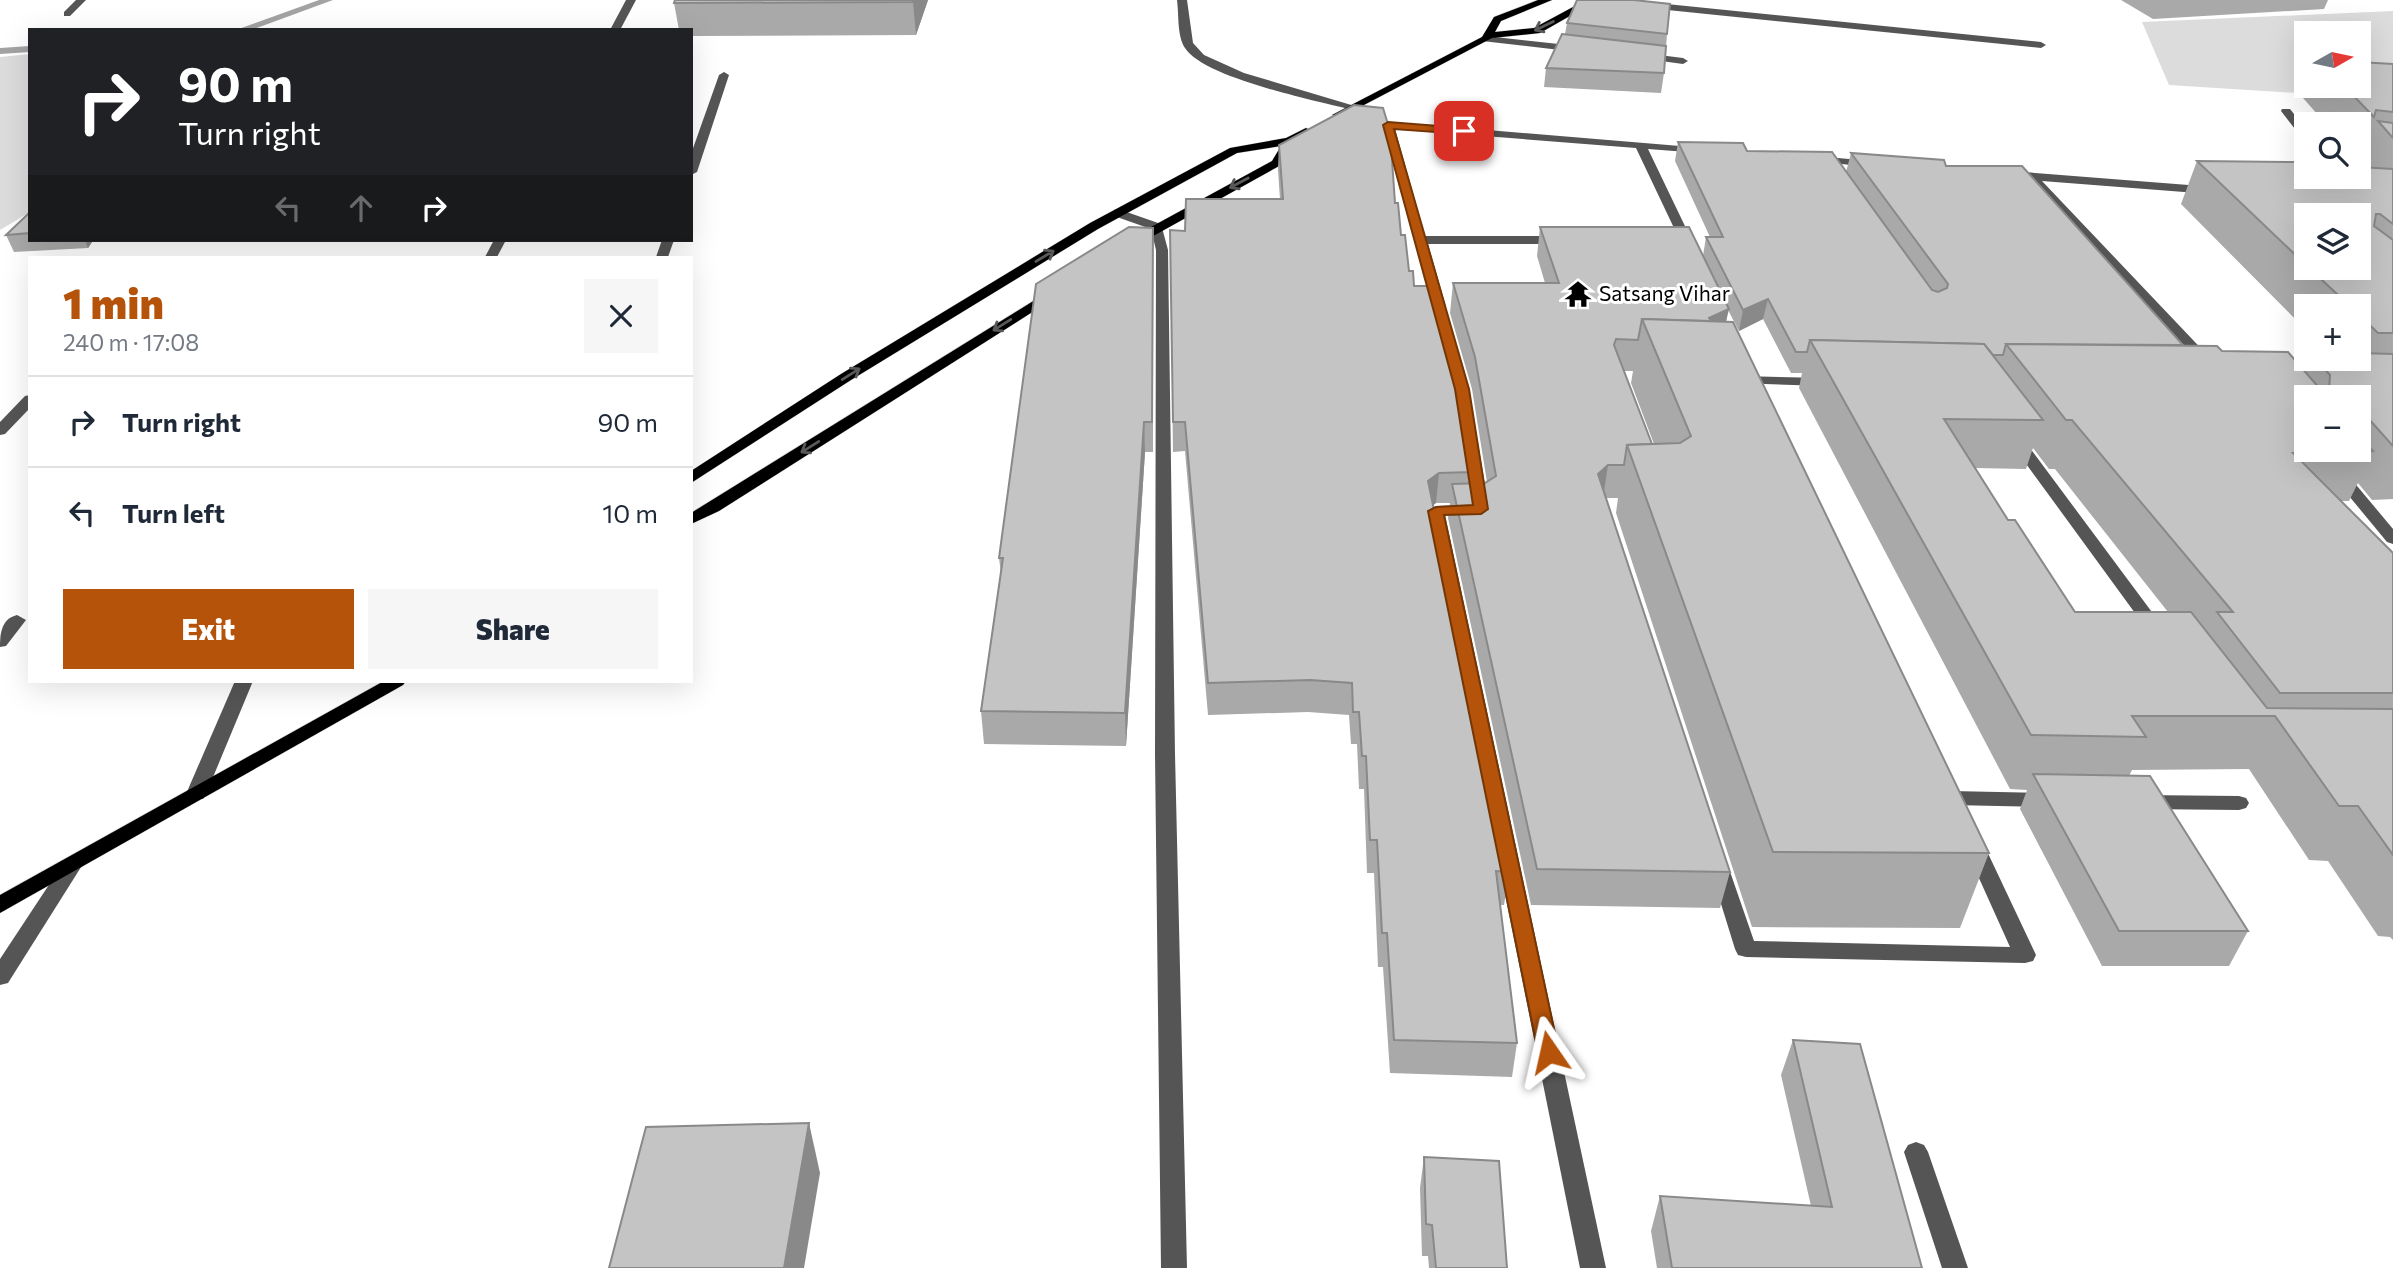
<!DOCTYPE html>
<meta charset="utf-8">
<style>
body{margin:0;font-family:Commissioner,sans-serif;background:#f6f6f7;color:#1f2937;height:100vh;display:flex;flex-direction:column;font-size:26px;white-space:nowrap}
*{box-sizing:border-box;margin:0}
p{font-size:23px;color:#747a83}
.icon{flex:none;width:38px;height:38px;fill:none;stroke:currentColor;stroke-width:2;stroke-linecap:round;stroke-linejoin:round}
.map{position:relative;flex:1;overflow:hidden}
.side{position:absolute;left:28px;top:256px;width:665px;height:427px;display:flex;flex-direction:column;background:#fff;border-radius:0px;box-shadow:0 7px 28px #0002}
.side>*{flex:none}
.hud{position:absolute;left:28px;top:28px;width:665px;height:214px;border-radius:0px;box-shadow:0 7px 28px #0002;background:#202124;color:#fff;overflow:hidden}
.needle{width:46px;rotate:81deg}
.buttons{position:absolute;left:2294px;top:21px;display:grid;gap:14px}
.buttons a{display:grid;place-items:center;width:77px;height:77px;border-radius:0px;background:#fff;box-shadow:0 7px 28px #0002;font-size:35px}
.pin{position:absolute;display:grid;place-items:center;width:60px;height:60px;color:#fff;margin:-30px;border-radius:14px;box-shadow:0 4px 10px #0006}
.me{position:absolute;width:77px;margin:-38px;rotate:349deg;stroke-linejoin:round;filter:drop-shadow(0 0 5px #0008)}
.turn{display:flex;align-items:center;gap:24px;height:147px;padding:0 35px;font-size:32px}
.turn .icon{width:91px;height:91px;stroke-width:2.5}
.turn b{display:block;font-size:49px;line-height:60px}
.lanes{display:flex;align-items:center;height:66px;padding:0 35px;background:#0003;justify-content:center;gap:35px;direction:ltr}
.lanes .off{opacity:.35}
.round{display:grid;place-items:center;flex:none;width:74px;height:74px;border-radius:0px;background:#f6f6f7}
.overview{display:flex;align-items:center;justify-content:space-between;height:119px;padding:0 35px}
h1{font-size:42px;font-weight:800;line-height:52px;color:#b45309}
.primary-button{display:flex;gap:14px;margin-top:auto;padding:14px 35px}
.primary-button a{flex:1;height:80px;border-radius:0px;background:#b45309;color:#fff;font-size:28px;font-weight:800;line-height:80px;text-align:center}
.primary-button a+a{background:#f6f6f7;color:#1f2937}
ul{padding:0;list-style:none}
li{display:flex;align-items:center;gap:21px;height:91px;padding:0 35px;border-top:2px solid #e0e1e3}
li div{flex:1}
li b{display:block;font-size:26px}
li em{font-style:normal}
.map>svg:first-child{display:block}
.green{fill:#dcdcdc;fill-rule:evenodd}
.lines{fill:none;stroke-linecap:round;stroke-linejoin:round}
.stream{fill:#a3a3a3;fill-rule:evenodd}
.major-casing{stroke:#dbdbdb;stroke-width:1}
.minor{fill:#555;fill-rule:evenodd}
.major{fill:#000;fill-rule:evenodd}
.wall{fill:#a9a9a9;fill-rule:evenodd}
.shaded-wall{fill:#898989}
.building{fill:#c4c4c4;stroke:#898989;stroke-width:2}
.oneway{stroke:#595959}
.route{fill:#b45309;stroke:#753606;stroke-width:2}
.labels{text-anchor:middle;stroke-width:6;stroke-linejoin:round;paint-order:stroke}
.far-poi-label{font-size:21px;fill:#000;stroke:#fff;text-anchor:start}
</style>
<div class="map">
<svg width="2393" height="1268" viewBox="0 0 2393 1268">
<rect width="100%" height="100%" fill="#fff"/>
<!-- green -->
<g class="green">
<path d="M2393,11V99L2169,85L2142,22ZM2306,33H2359V86H2306Z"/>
<polygon points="30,54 30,212 0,230 0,57"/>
</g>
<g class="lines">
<!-- stream -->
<g class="stream">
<polygon points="319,0 333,0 251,30 236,30"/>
<polygon points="30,46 30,52 0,54 0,48"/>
</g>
<defs>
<g id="major">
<polygon points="1538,0 1552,0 1501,21 1495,32 1534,28 1586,0 1598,0 1540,33 1492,38 1341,117 1332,115 1482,37 1494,17"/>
<polygon points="1306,128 1312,131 1294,143 1281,165 1137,245 1129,245 1129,239 1272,161 1281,146 1237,153 1098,229 851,380 691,483 691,471 841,374 1090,223 1230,148 1286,138"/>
<polygon points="1051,290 1056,291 1056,297 719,511 691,524 691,513"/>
<polygon points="384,681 406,681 403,685 0,913 0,895"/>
</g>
</defs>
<!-- major casing -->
<use href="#major" class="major-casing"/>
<!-- minor -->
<g class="minor">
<polygon points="76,0 86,0 70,16 64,16 64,12"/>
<polygon points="626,0 636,0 620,30 610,30"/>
<path d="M1177,0H1187L1193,43L1204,55L1244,73L1358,107L1353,110C1317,101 1204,78 1185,48C1177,36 1179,15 1177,0Z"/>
<polygon points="1594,0 1627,0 2041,42 2046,45 2041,48 1599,3"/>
<polygon points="1486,36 1577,46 1582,49 1577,52 1482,41 1482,37"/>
<polygon points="1643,53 1683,58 1688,61 1683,64 1639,58 1639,54"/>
<polygon points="724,72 729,75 697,172 691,175 691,154 719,75"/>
<polygon points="2282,109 2290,109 2306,129 2306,139 2302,138 2281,111"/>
<polygon points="1379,121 1704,148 1706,150 1700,153 1648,149 1695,247 1689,251 1683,247 1636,148 1395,129 1425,236 1560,236 1566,240 1560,244 1428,244 1446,307 1444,310 1434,310 1383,128 1373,124"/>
<polygon points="1816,156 1871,161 1877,164 1871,167 1812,161 1810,159"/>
<polygon points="2011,171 2214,187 2216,190 2210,194 2042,181 2212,360 2212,366 2202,366 2028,180 2007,177 2005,175"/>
<polygon points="1118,209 1161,224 1168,250 1175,754 1187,1268 1161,1268 1155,754 1156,250 1151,229 1114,216 1114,210"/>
<polygon points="494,240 506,240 497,257 485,257"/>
<polygon points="662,240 674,240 668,257 656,257"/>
<polygon points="1450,344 1457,348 1469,389 1489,509 1481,514 1445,515 1606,1268 1580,1268 1428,511 1436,506 1472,505 1455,389 1443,348"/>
<polygon points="1740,376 1824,378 1831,382 1824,386 1735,383 1733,380"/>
<polygon points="30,395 30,408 5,434 0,435 0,422 25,396"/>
<polygon points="2016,434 2021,436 2163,627 2166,631 2163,635 2151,635 2008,439"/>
<polygon points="2311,450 2327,450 2393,529 2393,544 2387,542"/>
<path d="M17,615L26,620L6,646L0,647C0,634 1,619 17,615Z"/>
<polygon points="235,681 253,681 206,794 203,799 189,799 186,794"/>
<polygon points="1951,791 2047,793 2054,795 2057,800 2054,805 2047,807 1951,805 1944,803 1941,798 1944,793"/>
<polygon points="2141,795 2239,796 2246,798 2249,803 2246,808 2239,810 2141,809 2134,807 2131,802 2134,797"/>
<polygon points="1975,840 1982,842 1985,847 2036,955 2033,961 2025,963 1746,957 1738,955 1735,949 1709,865 1712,860 1719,858 1726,860 1754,941 2010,947 1965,847 1968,842"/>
<polygon points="73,857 80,859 83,864 8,983 0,985 0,959 66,859"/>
<polygon points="1916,1142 1924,1145 1928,1152 1968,1268 1942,1268 1904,1152 1908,1145"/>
</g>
<!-- major -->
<use href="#major" class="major"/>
</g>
<!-- wall -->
<g class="wall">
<polygon points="675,0 928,0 916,35 691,36 691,30 679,30 674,3"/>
<polygon points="2121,0 2328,0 2324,9 2153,19"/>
<polygon points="1567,23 1667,34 1664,73 1661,93 1544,87 1546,68 1565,34"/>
<path d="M2393,64V499L2372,500L2358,483L2349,501H2341L2393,553V940L2390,937L2378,936L2328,861L2309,860L2249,769L2132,770L2129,776L2248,931L2229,966H2102L2020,809L2027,790L2010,789L1799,388L1802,373H1791L1763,319L1739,331L1728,310L1726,321L1989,853L1960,928L1752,927L1616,513L1618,498H1606L1730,872L1720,908L1531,905L1448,518L1450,503H1436L1433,505L1509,872L1504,905H1500L1517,1043L1512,1077L1390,1073L1383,967H1378L1374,873H1367L1364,789H1359L1357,744H1351L1349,715L1308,712L1208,715L1185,451L1173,452L1170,230L1185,231L1280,199L1278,170L1279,145L1395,203L1401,235L1409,271L1472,472L1471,484L1485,483L1487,482L1472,389L1450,313L1453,283H1545L1537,256L1540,227L1703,256L1706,237H1710L1675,161L1678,142L1747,151L1846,172L1851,153L1946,166L2183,345L2222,351L2303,369L2307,359H2359V306H2306V330L2181,204L2197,161L2306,177H2359L2364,167L2360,163L2365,152H2359V124H2326L2303,98L2308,86H2359ZM2306,215L2359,268H2306ZM1624,371H1633L1631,383L1654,444H1652ZM2306,397H2359V450ZM2033,448L2049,469H2055L2168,612H2075L2008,520L1975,468L2026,469Z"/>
<polygon points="30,212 30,240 141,240 92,242 88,248 14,252 6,235"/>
<polygon points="1153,256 1153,452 1145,452 1126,746 984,744 981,711 1001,574 999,558"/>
<polygon points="1793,1040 1922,1268 1657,1268 1651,1231 1660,1196 1811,1206 1781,1075"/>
<polygon points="1424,1157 1507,1268 1429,1268 1428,1256 1422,1256 1420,1188"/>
</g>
<!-- shaded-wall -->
<g class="shaded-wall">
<polygon points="913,0 928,0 916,35 913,2"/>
<polygon points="85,240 91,240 92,242 88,248"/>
<polygon points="1768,299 1763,319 1739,331 1743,310"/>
<polygon points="1729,309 1722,339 1709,318"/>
<polygon points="1144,422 1145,452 1126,746 1125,713"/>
<polygon points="1608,465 1603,498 1598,474"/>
<polygon points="1439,473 1436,503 1425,512 1428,481"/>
<polygon points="809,1123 820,1173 804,1268 784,1268"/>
</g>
<!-- building -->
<g class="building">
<polygon points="675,0 913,0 913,2 674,3"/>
<polygon points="1577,0 1634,0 1670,4 1667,34 1567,23"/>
<polygon points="1562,34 1666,46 1664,73 1546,68"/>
<polygon points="2359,62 2393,64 2393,112 2376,110 2374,117 2344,86 2359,86"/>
<polygon points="1354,105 1383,108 1390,131 1395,203 1398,203 1401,235 1405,235 1409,271 1413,271 1414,286 1434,286 1455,361 1472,472 1439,473 1428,481 1509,872 1496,871 1517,1043 1394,1040 1387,933 1382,933 1377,840 1370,840 1366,756 1362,756 1359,712 1353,712 1352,683 1310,680 1208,683 1185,422 1173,422 1170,230 1185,231 1186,199 1283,199 1279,145"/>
<polygon points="2378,121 2393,123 2393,138"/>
<polygon points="1678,142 1743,143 1747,151 1832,152 1932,290 1938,292 1947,288 1948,284 1851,153 1944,160 1946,166 2022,166 2183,345 2006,344 2003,355 1993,355 1984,344 1810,340 1807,352 1796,352 1768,299 1743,310 1706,237 1723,237"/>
<polygon points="2197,161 2298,162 2306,168 2306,177 2318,177 2324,181 2327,177 2359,177 2359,167 2393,169 2393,224 2380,214 2376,214 2374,226 2393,240 2393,333 2378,333 2359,315 2359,306 2350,306 2309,268 2359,268 2359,215 2306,215 2306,265"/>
<polygon points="30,212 30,233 6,235"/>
<polygon points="1129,227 1153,228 1152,422 1144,422 1125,713 981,711 1003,558 999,558 1036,284"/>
<polygon points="1540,227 1689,227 1729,309 1709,318 1711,321 1642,319 1638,340 1616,339 1614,345 1652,444 1627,445 1624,465 1608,465 1598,474 1730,872 1537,869 1452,484 1485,483 1496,476 1475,357 1453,283 1559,283"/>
<polygon points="1642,319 1733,322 1989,853 1773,852 1627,445 1680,443 1691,436"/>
<polygon points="1810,340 1984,344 2043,420 1944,419 2008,520 2015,520 2075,612 2191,612 2267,708 2393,709 2393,855 2358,806 2339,806 2275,716 2132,716 2146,737 2031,735"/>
<polygon points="2006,344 2217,346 2222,351 2288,352 2321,390 2329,391 2330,375 2316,359 2359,359 2359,353 2393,354 2393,446 2359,408 2359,397 2306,397 2306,450 2359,450 2359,435 2373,451 2293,453 2393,553 2393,693 2280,693 2217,612 2233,612 2072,420 2066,420"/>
<polygon points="2033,774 2150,776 2248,931 2119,931"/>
<polygon points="1793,1040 1860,1044 1922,1268 1672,1268 1660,1196 1832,1207"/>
<polygon points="809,1123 784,1268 609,1268 646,1127"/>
<polygon points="1424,1157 1499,1161 1507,1268 1436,1268 1432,1225 1426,1224"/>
</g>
<!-- one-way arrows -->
<defs><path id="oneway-shaft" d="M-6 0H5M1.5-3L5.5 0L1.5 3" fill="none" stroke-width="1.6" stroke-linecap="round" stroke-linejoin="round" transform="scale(1.75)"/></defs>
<g class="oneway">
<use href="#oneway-shaft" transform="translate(1544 26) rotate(154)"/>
<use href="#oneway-shaft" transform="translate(1239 183) rotate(152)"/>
<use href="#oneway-shaft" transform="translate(1045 256) rotate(-31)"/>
<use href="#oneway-shaft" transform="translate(1002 325) rotate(148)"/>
<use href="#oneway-shaft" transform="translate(851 374) rotate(-32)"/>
<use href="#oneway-shaft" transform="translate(810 447) rotate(148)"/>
</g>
<!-- route -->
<polygon class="route" points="1388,122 1464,128 1469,131 1464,134 1394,129 1469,389 1488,509 1481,514 1444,515 1559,1052 1556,1058 1549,1060 1541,1058 1538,1052 1428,511 1436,507 1473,505 1455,389 1383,125"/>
<!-- icons -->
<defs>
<symbol id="temple-bare" viewBox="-9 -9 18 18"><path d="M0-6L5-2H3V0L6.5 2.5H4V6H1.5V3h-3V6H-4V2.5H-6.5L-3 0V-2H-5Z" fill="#000" stroke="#fff" stroke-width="2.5" paint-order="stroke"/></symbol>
</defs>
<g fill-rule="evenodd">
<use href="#temple-bare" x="1559" y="275" width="38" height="38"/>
</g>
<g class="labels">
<!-- far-poi labels -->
<g class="far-poi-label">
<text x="1599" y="301">Satsang Vihar</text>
</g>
</g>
</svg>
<div class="buttons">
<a><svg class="needle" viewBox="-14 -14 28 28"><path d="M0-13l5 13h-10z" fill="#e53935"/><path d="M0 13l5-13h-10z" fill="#747a83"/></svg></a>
<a><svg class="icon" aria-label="search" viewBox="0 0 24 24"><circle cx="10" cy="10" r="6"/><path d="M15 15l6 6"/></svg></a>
<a><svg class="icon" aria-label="layers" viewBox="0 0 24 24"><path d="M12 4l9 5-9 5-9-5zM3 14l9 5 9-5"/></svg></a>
<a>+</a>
<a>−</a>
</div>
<div class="pin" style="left:1464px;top:131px;background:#d93025"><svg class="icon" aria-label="arrive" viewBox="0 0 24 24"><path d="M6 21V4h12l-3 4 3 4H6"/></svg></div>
<svg class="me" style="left:1549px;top:1052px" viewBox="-20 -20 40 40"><path d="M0-17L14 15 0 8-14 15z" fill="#b45309" stroke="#fff" stroke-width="4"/></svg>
<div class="hud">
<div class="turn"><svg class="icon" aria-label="right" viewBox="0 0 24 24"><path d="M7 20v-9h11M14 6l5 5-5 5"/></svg><div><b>90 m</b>Turn right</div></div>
<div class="lanes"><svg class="icon off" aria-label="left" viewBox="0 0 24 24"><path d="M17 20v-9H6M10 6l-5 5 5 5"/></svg><svg class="icon off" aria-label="ahead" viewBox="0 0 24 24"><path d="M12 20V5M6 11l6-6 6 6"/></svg><svg class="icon" aria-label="right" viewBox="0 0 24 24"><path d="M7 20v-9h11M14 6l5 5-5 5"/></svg></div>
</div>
<section class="side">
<div class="overview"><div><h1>1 min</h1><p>240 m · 17:08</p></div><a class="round"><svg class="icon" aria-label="close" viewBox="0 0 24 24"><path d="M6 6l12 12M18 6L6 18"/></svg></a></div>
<ul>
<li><svg class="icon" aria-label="right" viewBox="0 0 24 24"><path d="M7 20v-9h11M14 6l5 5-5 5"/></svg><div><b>Turn right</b></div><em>90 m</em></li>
<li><svg class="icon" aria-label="left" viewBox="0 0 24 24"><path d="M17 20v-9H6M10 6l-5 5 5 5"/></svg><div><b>Turn left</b></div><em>10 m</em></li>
</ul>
<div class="primary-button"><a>Exit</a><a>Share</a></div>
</section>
</div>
